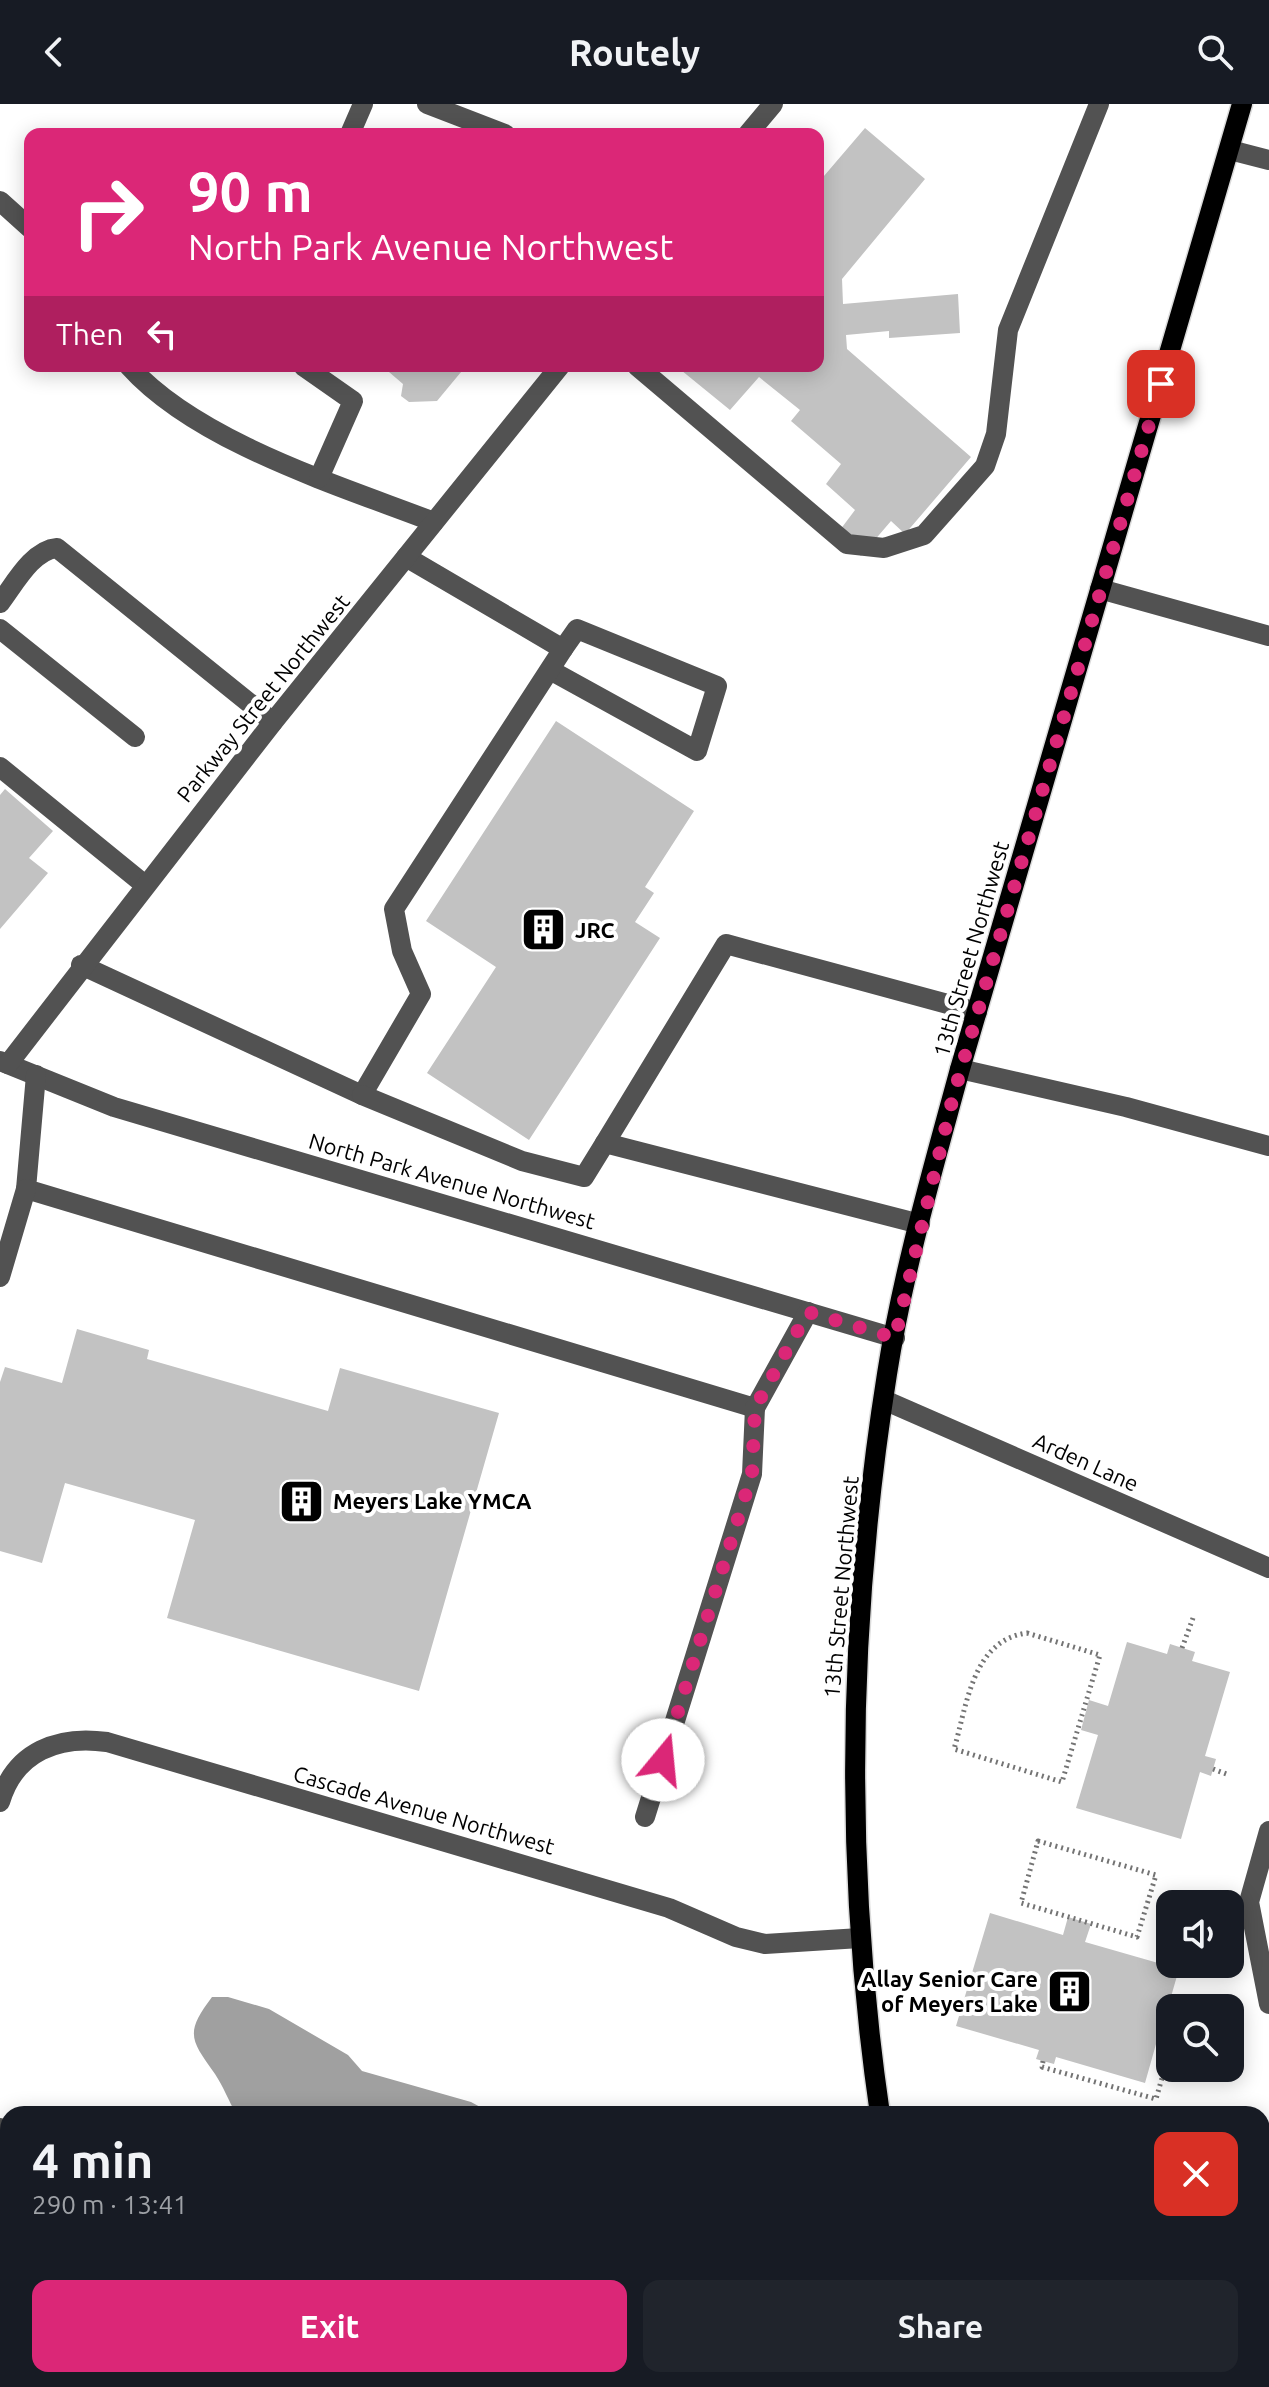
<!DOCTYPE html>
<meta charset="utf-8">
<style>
body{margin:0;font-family:Ubuntu,sans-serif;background:#20242c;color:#f1f3f6;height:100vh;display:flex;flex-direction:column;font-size:30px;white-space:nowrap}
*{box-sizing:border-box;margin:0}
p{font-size:26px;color:#9ea1a6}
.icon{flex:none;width:44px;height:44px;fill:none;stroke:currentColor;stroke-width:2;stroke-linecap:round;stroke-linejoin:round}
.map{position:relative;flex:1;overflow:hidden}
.drawer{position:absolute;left:0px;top:2002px;width:1270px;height:282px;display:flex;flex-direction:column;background:#171b24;border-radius:24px 24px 0 0;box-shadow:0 4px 20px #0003}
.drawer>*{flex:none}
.guide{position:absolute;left:24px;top:24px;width:800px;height:244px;border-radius:16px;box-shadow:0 4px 20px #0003;background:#db2777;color:#fff;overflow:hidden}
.fabs{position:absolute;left:1156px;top:1786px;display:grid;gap:16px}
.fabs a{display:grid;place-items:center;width:88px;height:88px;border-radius:16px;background:#171b24;box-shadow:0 4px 20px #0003;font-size:40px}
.pin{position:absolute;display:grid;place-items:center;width:68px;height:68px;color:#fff;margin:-34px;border-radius:16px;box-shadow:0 4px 12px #0006}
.me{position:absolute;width:88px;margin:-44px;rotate:17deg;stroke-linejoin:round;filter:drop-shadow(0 0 6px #0008)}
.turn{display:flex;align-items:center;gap:28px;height:168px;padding:0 32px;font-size:36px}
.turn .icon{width:104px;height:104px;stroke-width:2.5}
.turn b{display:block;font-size:56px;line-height:68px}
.then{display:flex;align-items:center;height:76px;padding:0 32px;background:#0003;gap:16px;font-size:30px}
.round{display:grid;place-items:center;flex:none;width:84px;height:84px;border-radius:16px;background:#20242c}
.summary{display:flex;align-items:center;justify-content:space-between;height:136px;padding:0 32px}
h1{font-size:48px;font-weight:700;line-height:60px}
.button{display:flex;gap:16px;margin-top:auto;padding:16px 32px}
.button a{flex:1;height:92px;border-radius:16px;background:#db2777;color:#fff;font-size:32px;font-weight:700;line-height:92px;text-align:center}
.button a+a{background:#20242c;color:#f1f3f6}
header{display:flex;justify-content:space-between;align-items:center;height:104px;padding:0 32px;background:#171b24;font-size:36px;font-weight:700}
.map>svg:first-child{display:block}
.water{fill:#a0a0a0}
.building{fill:#c2c2c2}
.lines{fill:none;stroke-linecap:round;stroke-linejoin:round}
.major-casing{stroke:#dbdbdb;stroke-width:23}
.path{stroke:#747474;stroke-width:5;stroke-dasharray:2 4;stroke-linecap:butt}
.minor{stroke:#525252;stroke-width:20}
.major{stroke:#000;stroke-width:20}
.route{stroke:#db2777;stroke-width:14;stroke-dasharray:0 25.2}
.labels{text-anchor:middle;stroke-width:8;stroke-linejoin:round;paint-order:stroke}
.street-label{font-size:22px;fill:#000;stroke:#fff}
.poi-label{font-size:22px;font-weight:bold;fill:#000;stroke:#fff;text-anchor:start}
</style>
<header><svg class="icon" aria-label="back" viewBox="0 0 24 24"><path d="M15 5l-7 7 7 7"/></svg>Routely<svg class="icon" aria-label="search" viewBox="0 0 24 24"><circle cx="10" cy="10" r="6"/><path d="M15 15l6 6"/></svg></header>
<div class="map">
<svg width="1269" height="2283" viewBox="0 0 1269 2283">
<rect width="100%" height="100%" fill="#fff"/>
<!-- water -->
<path class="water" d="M212,1893H228L269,1905L348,1951L362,1967L471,1998L493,2010H236C229,1997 223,1982 215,1970C190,1935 185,1929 212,1893Z"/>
<!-- building -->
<g class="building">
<polygon points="865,24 925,75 842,175 843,200 958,190 960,229 889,234 889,227 846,231 847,245 971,353 905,430 891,417 861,452 837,430 855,406 826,380 841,360 791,317 800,306 759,273 730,306 676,262 818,262 818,79"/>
<polygon points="382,262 466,262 437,297 409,298 401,292 403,280"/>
<polygon points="556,617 694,707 645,783 654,789 635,818 660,834 529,1036 427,969 496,863 426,817"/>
<polygon points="5,685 53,727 29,754 48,769 0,825 0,691"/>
<polygon points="77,1225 149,1246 147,1255 328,1307 340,1264 499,1309 419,1587 167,1514 195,1416 65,1379 42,1459 0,1447 0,1278 5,1263 62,1279"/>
<polygon points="1127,1538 1167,1550 1170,1540 1195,1548 1192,1557 1230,1568 1205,1652 1216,1655 1211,1672 1200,1668 1181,1735 1076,1704 1098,1631 1081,1626 1089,1596 1108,1602"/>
<polygon points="990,1809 1063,1831 1068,1813 1091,1820 1085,1838 1179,1865 1166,1910 1170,1911 1170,1917 1165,1935 1158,1933 1145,1979 1056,1953 1054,1960 1043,1957 1036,1955 1039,1946 956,1922"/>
</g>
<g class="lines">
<defs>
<g id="major">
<path d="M880,2010C844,1764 848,1515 887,1270C903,1167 933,1065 960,965L1242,0"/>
<polyline points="935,2276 936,2283"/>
</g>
</defs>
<!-- major casing -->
<use href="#major" class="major-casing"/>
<!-- path -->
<g class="path">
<path d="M1027,1529L1100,1551L1062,1678L954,1645C967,1602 972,1536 1027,1529Z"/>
<polyline points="1182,1544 1193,1514"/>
<polyline points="1213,1665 1229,1671"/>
<polygon points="1038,1737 1156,1771 1137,1833 1021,1799"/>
<polyline points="1230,1926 1232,1926"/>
<polyline points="1043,1957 1042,1963 1156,1995 1170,1946"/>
</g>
<!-- minor -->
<g class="minor">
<polyline points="427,0 505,30"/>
<polyline points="350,30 363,0"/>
<polyline points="748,30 773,0"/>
<polyline points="1230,46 1269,56"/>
<polyline points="0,97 30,124"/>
<path d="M129,262C197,338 338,381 434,418"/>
<polyline points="303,262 353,297 319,374"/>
<polyline points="637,262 847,440 884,444 924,431 985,362 996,330 1008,226 1099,0"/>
<polyline points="1100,485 1269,532"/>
<path d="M0,499C14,481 32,446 57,444L273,618"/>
<polyline points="0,525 135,633"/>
<polyline points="550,566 697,647 717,582 577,525 563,545"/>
<polyline points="0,663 145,781"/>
<polyline points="81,861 362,991 421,890 402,847 394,805 563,545 406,453"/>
<polyline points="0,957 114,1003 895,1234"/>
<polyline points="8,960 273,618 560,262"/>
<polyline points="960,965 1126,1003 1269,1042"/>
<polyline points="36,971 26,1085 755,1304 808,1208"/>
<polyline points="362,991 522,1057 584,1073 605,1039"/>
<polyline points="920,1120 605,1039 726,840 977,908"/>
<polyline points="0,1173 26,1085"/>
<polyline points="884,1296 1269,1464"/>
<path d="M0,1698C15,1647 59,1631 107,1638L669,1804L736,1833L765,1840L860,1834"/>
<polyline points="645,1713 752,1370 755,1304"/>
<polyline points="1269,1727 1249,1798 1269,1900"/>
<polyline points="0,2024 8,2044"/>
<polyline points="110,2276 115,2283"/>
</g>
<!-- major -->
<use href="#major" class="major"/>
</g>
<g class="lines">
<!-- route -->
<polyline class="route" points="663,1656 752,1370 755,1304 808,1208 895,1234 953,993 1161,280"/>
</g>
<!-- icons -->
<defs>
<symbol id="building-square" viewBox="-11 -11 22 22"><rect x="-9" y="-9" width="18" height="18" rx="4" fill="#000" stroke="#fff"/><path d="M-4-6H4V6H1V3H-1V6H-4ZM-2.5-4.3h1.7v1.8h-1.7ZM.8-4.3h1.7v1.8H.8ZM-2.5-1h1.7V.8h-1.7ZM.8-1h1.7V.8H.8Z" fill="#fff"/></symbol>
</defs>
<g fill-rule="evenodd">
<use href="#building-square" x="518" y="800" width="51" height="51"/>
<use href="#building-square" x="276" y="1372" width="51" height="51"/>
<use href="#building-square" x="1044" y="1862" width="51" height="51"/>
</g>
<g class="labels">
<!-- street labels -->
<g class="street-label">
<text transform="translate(263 594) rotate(-51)" y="8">Parkway Street Northwest</text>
<text transform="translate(971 845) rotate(-74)" y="8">13th Street Northwest</text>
<text transform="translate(452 1077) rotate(16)" y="8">North Park Avenue Northwest</text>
<text transform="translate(1086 1358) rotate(24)" y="8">Arden Lane</text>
<text transform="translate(841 1483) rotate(-85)" y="8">13th Street Northwest</text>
<text transform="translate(424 1706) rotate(16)" y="8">Cascade Avenue Northwest</text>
</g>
<!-- poi labels -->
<g class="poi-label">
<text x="575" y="834">JRC</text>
<text x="333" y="1405">Meyers Lake YMCA</text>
<text x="1038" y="1883" text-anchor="end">Allay Senior Care<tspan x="1038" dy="25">of Meyers Lake</tspan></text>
</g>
</g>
</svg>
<div class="fabs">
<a><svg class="icon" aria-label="sound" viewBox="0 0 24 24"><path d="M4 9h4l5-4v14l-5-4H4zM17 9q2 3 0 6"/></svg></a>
<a><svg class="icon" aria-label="search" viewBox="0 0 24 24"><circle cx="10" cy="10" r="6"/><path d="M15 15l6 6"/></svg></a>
</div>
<div class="pin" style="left:1161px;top:280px;background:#d93025"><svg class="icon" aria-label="arrive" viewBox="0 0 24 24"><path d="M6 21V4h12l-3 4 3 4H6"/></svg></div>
<svg class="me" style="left:663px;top:1656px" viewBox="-20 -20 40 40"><circle r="19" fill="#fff"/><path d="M0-13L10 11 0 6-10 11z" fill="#db2777"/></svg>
<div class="guide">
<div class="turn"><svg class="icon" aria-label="right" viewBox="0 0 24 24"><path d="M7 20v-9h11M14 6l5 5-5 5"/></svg><div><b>90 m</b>North Park Avenue Northwest</div></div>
<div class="then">Then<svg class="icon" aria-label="left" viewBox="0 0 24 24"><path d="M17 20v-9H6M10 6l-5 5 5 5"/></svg></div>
</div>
<section class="drawer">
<div class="summary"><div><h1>4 min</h1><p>290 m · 13:41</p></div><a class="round" style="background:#d93025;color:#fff"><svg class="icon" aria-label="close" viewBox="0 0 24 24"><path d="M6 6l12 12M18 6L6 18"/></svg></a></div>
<div class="button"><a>Exit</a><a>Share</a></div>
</section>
</div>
